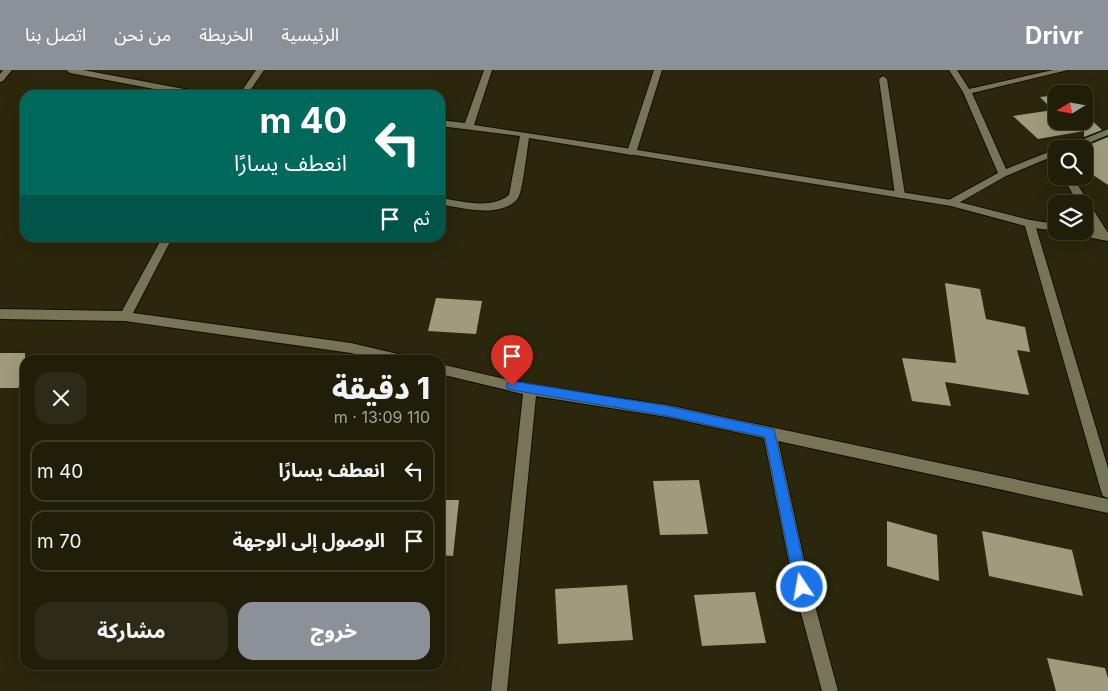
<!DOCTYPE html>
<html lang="ar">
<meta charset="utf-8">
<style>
body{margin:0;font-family:Inter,"Noto Sans Arabic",sans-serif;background:#2d2a17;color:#f1f3f6;direction:rtl;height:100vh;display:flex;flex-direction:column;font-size:19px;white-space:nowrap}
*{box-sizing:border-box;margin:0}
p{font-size:16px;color:#a2a29c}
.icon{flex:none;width:28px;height:28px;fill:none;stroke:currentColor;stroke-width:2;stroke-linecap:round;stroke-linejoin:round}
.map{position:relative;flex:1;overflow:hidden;direction:ltr}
.side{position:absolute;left:20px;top:285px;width:425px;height:315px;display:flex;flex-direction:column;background:#201d09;border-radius:15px;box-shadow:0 5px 20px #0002,0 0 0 1px #3d3b2a;direction:rtl}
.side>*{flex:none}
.top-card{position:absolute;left:20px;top:20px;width:425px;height:152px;border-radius:15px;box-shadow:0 5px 20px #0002,0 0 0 1px #3d3b2a;direction:rtl;background:#00695c;color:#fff;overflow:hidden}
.needle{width:32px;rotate:259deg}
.buttons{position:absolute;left:1048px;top:15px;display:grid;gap:10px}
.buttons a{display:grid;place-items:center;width:45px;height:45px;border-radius:10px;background:#201d09;box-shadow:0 5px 20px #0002,0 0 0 1px #3d3b2a;font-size:25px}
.pin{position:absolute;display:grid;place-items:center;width:42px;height:42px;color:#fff;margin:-51px -21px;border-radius:50% 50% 50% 0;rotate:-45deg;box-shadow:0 0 5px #0007}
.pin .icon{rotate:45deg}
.me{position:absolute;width:55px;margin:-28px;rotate:348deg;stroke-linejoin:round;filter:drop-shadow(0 0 4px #0008)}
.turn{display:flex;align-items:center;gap:18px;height:105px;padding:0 15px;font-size:22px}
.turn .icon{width:65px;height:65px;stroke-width:2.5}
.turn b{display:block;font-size:35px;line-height:42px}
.then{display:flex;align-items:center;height:48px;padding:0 15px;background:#0003;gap:10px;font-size:19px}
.round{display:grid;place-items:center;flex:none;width:52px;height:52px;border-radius:15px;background:#2d2a17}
.head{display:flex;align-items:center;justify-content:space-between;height:85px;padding:0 15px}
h1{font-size:30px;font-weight:800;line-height:38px}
.action{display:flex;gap:10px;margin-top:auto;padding:10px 15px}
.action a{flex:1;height:58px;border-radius:15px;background:#8c9099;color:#fff;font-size:20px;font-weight:800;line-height:58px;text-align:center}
.action a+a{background:#2d2a17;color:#f1f3f6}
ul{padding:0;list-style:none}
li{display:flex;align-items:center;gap:15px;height:62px;margin:0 10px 8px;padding:0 5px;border:2px solid #3d3b2a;border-radius:15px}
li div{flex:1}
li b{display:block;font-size:19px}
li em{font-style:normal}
header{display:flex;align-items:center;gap:30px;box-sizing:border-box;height:70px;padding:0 25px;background:#8c9099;color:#fff}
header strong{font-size:24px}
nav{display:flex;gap:28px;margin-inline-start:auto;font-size:18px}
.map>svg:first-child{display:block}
.building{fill:#9f9b7d}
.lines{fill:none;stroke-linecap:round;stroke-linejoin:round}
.street-casing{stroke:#130f00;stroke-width:2}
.secondary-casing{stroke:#130f00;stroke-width:2}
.street{fill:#777457;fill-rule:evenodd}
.secondary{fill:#777457;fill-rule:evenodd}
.route{fill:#1a73e8;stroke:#114b97}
</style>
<header>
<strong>Drivr</strong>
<nav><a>الرئيسية</a><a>الخريطة</a><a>من نحن</a><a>اتصل بنا</a></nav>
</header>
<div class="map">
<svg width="1108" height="621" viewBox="0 0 1108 621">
<rect width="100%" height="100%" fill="#2a270c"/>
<!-- building -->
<g class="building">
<polygon points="1056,25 1056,51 1084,51 1084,43 1102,60 1084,67 1084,61 1038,69 1013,46 1053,40 1040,27"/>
<polygon points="1108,67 1108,115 1084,99 1084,77"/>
<polygon points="945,213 980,219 986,249 1025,257 1030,282 1017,280 1029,325 945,312 951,336 912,331 902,288 956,293"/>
<polygon points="436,228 482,231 476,264 428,261"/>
<polygon points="0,283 25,283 25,305 18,318 0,318"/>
<polygon points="699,410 708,464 660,465 653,411"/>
<polygon points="440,430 459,430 453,486 440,485"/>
<polygon points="887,451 937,465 939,511 887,496"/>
<polygon points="982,461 1072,480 1083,526 989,506"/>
<polygon points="627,515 633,570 558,574 555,519"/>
<polygon points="755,522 766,573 702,576 694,525"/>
<polygon points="1047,588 1105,598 1108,608 1108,621 1056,621"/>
</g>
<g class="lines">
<defs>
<g id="street">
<polygon points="3,0 12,0 3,11 0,12 0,4"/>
<polygon points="66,0 83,0 200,22 204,25 186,25 70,3"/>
<polygon points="256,0 264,0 247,25 239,25"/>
<path d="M484,0H492L474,55L632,79L637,82L632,85L529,68C527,79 523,121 518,128C502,149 461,138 440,134V128C462,131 490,140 509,125L520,66L440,56V50L465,53Z"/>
<polygon points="949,0 957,0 969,19 1053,0 1068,0 972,23 1006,99 1056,79 1056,85 1006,106 955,135 947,135 947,131 998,103 963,22"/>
<polygon points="883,6 887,9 905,125 900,128 895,125 879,9"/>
<polygon points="1108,59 1108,65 1074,79 1060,79"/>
<polygon points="1062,106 1072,106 1108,163 1108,171 1071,164 1070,161 1084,161 1084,159 1095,161 1084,143 1084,134 1079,134"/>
<polygon points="1030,150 1056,154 1058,161 1026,157 1025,154 1026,151"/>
<polygon points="162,168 172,168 133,243 351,273 402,285 406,286 408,290 381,290 351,283 125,251 0,249 0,239 122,241"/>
<polygon points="440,294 530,315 667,335 1108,429 1108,443 778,371 810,517 838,621 822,621 794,517 764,368 667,347 536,326 507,621 491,621 523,324 440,304"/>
</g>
<polygon id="secondary" points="654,0 662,0 637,80 951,130 1034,151 1108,398 1108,428 1103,426 1101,421 1025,156 951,136 629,84 627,82"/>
</defs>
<!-- street casing -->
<use href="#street" class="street-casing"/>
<!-- secondary casing -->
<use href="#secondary" class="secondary-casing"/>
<!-- street -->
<use href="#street" class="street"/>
<!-- secondary -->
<use href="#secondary" class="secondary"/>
</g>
<!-- route -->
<polygon class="route" points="512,311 667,336 774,359 809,517 807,522 802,524 797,522 795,517 765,367 667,346 512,320 508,319 506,316 508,312"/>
</svg>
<div class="buttons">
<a><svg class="needle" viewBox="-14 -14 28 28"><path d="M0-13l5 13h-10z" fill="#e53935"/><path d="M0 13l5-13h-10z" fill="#a2a29c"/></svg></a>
<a><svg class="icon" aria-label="search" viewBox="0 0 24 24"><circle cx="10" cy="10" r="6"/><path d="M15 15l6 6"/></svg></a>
<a><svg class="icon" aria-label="layers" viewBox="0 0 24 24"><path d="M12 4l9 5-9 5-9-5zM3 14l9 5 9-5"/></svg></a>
</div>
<div class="pin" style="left:512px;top:316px;background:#d93025"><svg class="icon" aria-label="arrive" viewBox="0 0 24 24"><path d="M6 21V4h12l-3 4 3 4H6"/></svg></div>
<svg class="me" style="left:802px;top:517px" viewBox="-20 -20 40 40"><circle r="17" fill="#1a73e8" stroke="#fff" stroke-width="3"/><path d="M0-11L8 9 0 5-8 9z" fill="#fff"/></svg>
<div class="top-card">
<div class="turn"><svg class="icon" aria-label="left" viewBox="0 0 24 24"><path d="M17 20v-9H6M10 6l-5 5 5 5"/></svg><div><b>40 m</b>انعطف يسارًا</div></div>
<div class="then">ثم<svg class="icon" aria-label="arrive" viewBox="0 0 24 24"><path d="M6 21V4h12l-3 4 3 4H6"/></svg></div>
</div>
<section class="side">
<div class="head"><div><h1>1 دقيقة</h1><p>110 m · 13:09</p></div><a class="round"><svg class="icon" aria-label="close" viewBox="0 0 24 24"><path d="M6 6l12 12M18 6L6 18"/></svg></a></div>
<ul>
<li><svg class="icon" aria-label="left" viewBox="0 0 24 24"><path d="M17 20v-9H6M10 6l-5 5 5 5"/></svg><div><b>انعطف يسارًا</b></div><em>40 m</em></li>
<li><svg class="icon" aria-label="arrive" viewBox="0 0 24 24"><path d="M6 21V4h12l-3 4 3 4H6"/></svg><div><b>الوصول إلى الوجهة</b></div><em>70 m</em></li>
</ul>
<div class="action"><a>خروج</a><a>مشاركة</a></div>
</section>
</div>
